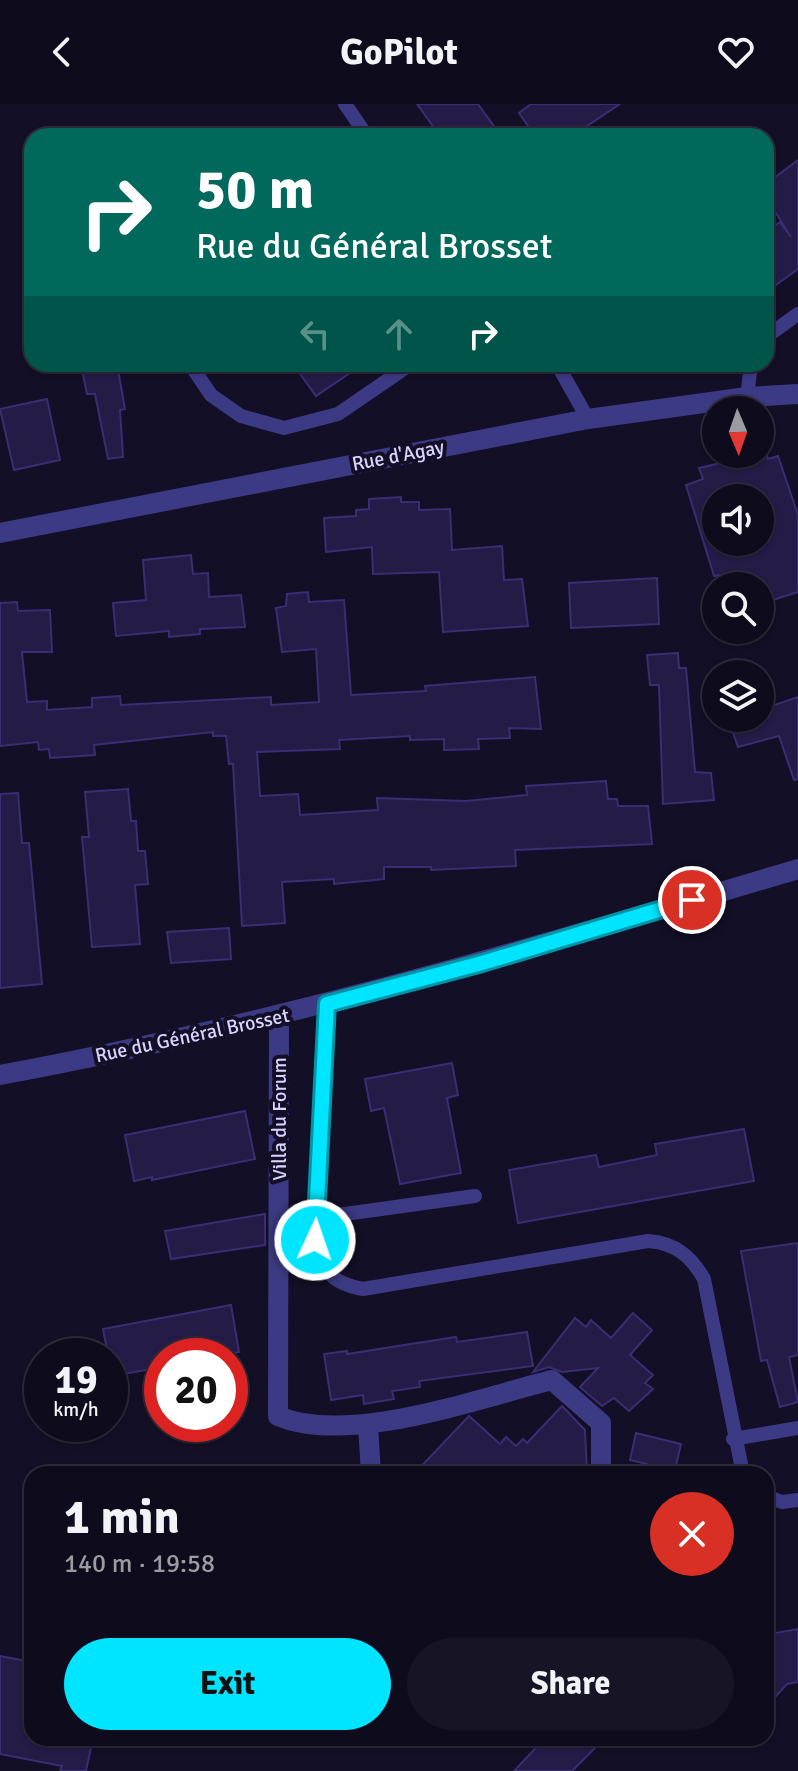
<!DOCTYPE html>
<meta charset="utf-8">
<style>
body{margin:0;font-family:Signika,sans-serif;background:#171425;color:#f1f3f6;height:100vh;display:flex;flex-direction:column;font-size:30px;white-space:nowrap}
*{box-sizing:border-box;margin:0}
p{font-size:26px;color:#9b9ba3}
.icon{flex:none;width:44px;height:44px;fill:none;stroke:currentColor;stroke-width:2;stroke-linecap:round;stroke-linejoin:round}
.map{position:relative;flex:1;overflow:hidden}
.sheet{position:absolute;left:24px;top:1362px;width:750px;height:280px;display:flex;flex-direction:column;background:#0e0b1c;border-radius:24px;box-shadow:0 2px 6px #0004,0 0 0 2px #2e2b3b}
.sheet>*{flex:none}
.banner{position:absolute;left:24px;top:24px;width:750px;height:244px;border-radius:24px;box-shadow:0 2px 6px #0004,0 0 0 2px #2e2b3b;background:#00695c;color:#fff;overflow:hidden}
.needle{width:52px;rotate:178deg}
.tools{position:absolute;left:702px;top:292px;display:grid;gap:16px}
.tools a{display:grid;place-items:center;width:72px;height:72px;border-radius:50%;background:#0e0b1c;box-shadow:0 2px 6px #0004,0 0 0 2px #2e2b3b;font-size:40px}
.speed{position:absolute;left:24px;top:1234px;display:flex;gap:16px;font-size:40px;font-weight:700;text-align:center}
.speed>*{display:grid;place-content:center;width:104px;height:104px;border-radius:50%;background:#0e0b1c;box-shadow:0 2px 6px #0004,0 0 0 2px #2e2b3b;line-height:1}
.speed small{font-size:20px;font-weight:400}
.speed .limit{border:12px solid #d22;background:#fff;color:#111}
.pin{position:absolute;display:grid;place-items:center;width:68px;height:68px;color:#fff;margin:-34px;border:4px solid #fff;border-radius:50%;box-shadow:0 2px 8px #0007}
.me{position:absolute;width:88px;margin:-44px;rotate:3deg;stroke-linejoin:round;filter:drop-shadow(0 0 6px #0008)}
.turn{display:flex;align-items:center;gap:28px;height:168px;padding:0 40px;font-size:36px}
.turn .icon{width:104px;height:104px;stroke-width:2.5}
.turn b{display:block;font-size:56px;line-height:68px}
.lanes{display:flex;align-items:center;height:76px;padding:0 40px;background:#0003;justify-content:center;gap:40px;direction:ltr}
.lanes .off{opacity:.35}
.round{display:grid;place-items:center;flex:none;width:84px;height:84px;border-radius:42px;background:#171425}
.overview{display:flex;align-items:center;justify-content:space-between;height:136px;padding:0 40px}
h1{font-size:48px;font-weight:800;line-height:60px}
.button{display:flex;gap:16px;margin-top:auto;padding:16px 40px}
.button a{flex:1;height:92px;border-radius:48px;background:#00e5ff;color:#111;font-size:32px;font-weight:800;line-height:92px;text-align:center}
.button a+a{background:#171425;color:#f1f3f6}
header{display:flex;justify-content:space-between;align-items:center;height:104px;padding:0 40px;background:#0e0b1c;font-size:36px;font-weight:800}
.map>svg:first-child{display:block}
.building{fill:#241b47;stroke:#3b2d73;stroke-width:2;fill-rule:evenodd}
.lines{fill:none;stroke-linecap:round;stroke-linejoin:round}
.lane{stroke:#3d3a85;stroke-width:14}
.street{stroke:#3d3a85;stroke-width:20}
.route-casing{stroke:#0095a6;stroke-width:20}
.route{stroke:#00e5ff;stroke-width:14}
.labels{text-anchor:middle;stroke-width:8;stroke-linejoin:round;paint-order:stroke}
.street-label{font-size:20px;fill:#d9d4ff;stroke:#130f26}
</style>
<header><svg class="icon" aria-label="back" viewBox="0 0 24 24"><path d="M15 5l-7 7 7 7"/></svg>GoPilot<svg class="icon" aria-label="heart" viewBox="0 0 24 24"><path d="M12 20l-8-8c-3-5 5-10 8-4 3-6 11-1 8 4z"/></svg></header>
<div class="map">
<svg width="798" height="1667" viewBox="0 0 798 1667">
<rect width="100%" height="100%" fill="#130f26"/>
<!-- building -->
<g class="building">
<polygon points="417,0 478,0 501,32 440,32"/>
<polygon points="531,0 620,0 572,32 535,32 519,9"/>
<polygon points="798,56 798,165 766,188 766,128 780,118 791,133 766,93 766,80"/>
<polygon points="81,260 117,260 125,305 120,306 123,353 108,355 95,290 87,290"/>
<polygon points="293,260 363,260 316,292"/>
<polygon points="47,295 60,356 14,366 0,305"/>
<path d="M765,345L768,355L778,352L798,411V488L760,500V482H724L720,471L714,472L686,381L703,375L699,364L760,350ZM716,394H760V438H716Z"/>
<polygon points="401,393 401,398 419,398 419,406 450,405 452,446 502,442 504,476 522,475 528,522 443,528 439,468 373,470 372,443 326,448 324,414 356,412 356,406 369,405 369,395"/>
<polygon points="191,451 193,470 208,469 209,493 241,491 245,523 200,525 200,530 169,533 169,527 116,532 113,499 146,496 143,456"/>
<polygon points="657,474 659,520 571,524 569,479"/>
<polygon points="308,488 309,498 344,496 351,591 426,587 425,582 535,573 541,625 509,624 510,634 478,635 479,645 444,646 444,635 410,636 410,632 339,636 340,645 257,648 260,692 298,690 300,711 378,706 377,694 466,697 527,691 526,682 606,677 608,695 617,695 618,702 648,702 652,740 515,746 516,762 431,766 431,763 384,763 384,775 334,780 334,775 282,778 285,819 242,822 233,660 229,660 226,632 213,632 213,628 94,641 95,651 50,654 49,645 39,646 38,638 0,642 0,499 17,498 18,507 50,506 52,548 22,548 27,598 47,597 47,606 92,603 92,594 120,592 121,601 271,593 271,601 319,598 316,545 282,548 276,504 286,502 287,490"/>
<polygon points="678,549 679,564 686,564 695,668 711,669 714,696 663,700 659,581 650,581 647,551"/>
<polygon points="798,593 798,675 794,676 779,632 738,643 728,614 760,614 760,606"/>
<polygon points="128,685 131,717 136,717 138,747 145,747 148,780 135,781 140,840 92,843 82,733 89,733 85,688"/>
<polygon points="18,689 22,739 29,739 42,880 0,884 0,690"/>
<polygon points="229,824 231,855 171,859 167,828"/>
<polygon points="452,959 458,991 447,994 461,1069 400,1080 384,1004 371,1007 365,975"/>
<polygon points="245,1007 255,1055 152,1076 152,1073 134,1077 125,1031"/>
<polygon points="744,1025 754,1077 518,1119 509,1066 596,1051 599,1063 657,1051 655,1040"/>
<polygon points="265,1110 265,1141 171,1155 165,1127"/>
<polygon points="798,1139 798,1251 789,1253 798,1298 780,1303 767,1256 761,1257 741,1147"/>
<polygon points="231,1201 239,1248 218,1252 162,1252 162,1263 112,1272 103,1225"/>
<polygon points="633,1209 652,1226 630,1251 653,1271 645,1279 653,1285 629,1307 614,1294 602,1302 580,1283 598,1264 562,1268 549,1263 533,1268 575,1214 586,1223 591,1216 611,1234"/>
<polygon points="527,1228 533,1262 419,1277 420,1283 392,1287 394,1295 364,1300 363,1291 331,1296 324,1250 347,1247 347,1250 456,1233 457,1238"/>
<polygon points="562,1302 585,1326 587,1370 414,1370 469,1312 500,1340 506,1333 516,1342 523,1335 527,1339"/>
<polygon points="636,1329 681,1340 674,1370 645,1370 647,1360 630,1356"/>
<polygon points="798,1525 798,1578 787,1580 766,1603 766,1552 773,1553 775,1529"/>
<polygon points="0,1552 32,1558 32,1634 93,1634 86,1667 60,1667 62,1662 0,1650"/>
<polygon points="545,1634 605,1634 572,1667 514,1667"/>
</g>
<g class="lines">
<!-- lane -->
<g class="lane">
<polyline points="345,0 367,32"/>
<polyline points="766,233 798,210"/>
<polyline points="190,260 211,291 241,312 284,324 338,310 411,260"/>
<polyline points="557,260 588,315"/>
<polyline points="747,293 751,260"/>
<path d="M327,900L315,1136C323,1166 330,1179 363,1185L648,1137C675,1139 691,1152 704,1175L743,1370"/>
<polyline points="316,1114 475,1092"/>
<polyline points="733,1335 798,1324"/>
<polyline points="766,1392 782,1398 798,1396"/>
</g>
<!-- street -->
<g class="street">
<polyline points="0,429 588,315 747,293 798,290"/>
<path d="M279,913L278,1312C348,1342 479,1294 552,1276L601,1319V1370"/>
<path d="M0,971C271,921 534,844 798,765"/>
<polyline points="368,1321 371,1370"/>
</g>
</g>
<g class="lines">
<defs>
<polyline id="route" points="315,1136 327,900 482,859 692,796"/>
</defs>
<!-- route casing -->
<use href="#route" class="route-casing"/>
<!-- route -->
<use href="#route" class="route"/>
</g>
<g class="labels">
<!-- street labels -->
<g class="street-label">
<text transform="translate(398 351) rotate(-11)" y="7">Rue d'Agay</text>
<text transform="translate(192 931) rotate(-12)" y="7">Rue du Général Brosset</text>
<text transform="translate(279 1015) rotate(-90)" y="7">Villa du Forum</text>
</g>
</g>
</svg>
<div class="tools">
<a><svg class="needle" viewBox="-14 -14 28 28"><path d="M0-13l5 13h-10z" fill="#e53935"/><path d="M0 13l5-13h-10z" fill="#9b9ba3"/></svg></a>
<a><svg class="icon" aria-label="sound" viewBox="0 0 24 24"><path d="M4 9h4l5-4v14l-5-4H4zM17 9q2 3 0 6"/></svg></a>
<a><svg class="icon" aria-label="search" viewBox="0 0 24 24"><circle cx="10" cy="10" r="6"/><path d="M15 15l6 6"/></svg></a>
<a><svg class="icon" aria-label="layers" viewBox="0 0 24 24"><path d="M12 4l9 5-9 5-9-5zM3 14l9 5 9-5"/></svg></a>
</div>
<div class="speed"><div>19<small>km/h</small></div><div class="limit">20</div></div>
<div class="pin" style="left:692px;top:796px;background:#d93025"><svg class="icon" aria-label="arrive" viewBox="0 0 24 24"><path d="M6 21V4h12l-3 4 3 4H6"/></svg></div>
<svg class="me" style="left:315px;top:1136px" viewBox="-20 -20 40 40"><circle r="17" fill="#00e5ff" stroke="#fff" stroke-width="3"/><path d="M0-11L8 9 0 5-8 9z" fill="#fff"/></svg>
<div class="banner">
<div class="turn"><svg class="icon" aria-label="right" viewBox="0 0 24 24"><path d="M7 20v-9h11M14 6l5 5-5 5"/></svg><div><b>50 m</b>Rue du Général Brosset</div></div>
<div class="lanes"><svg class="icon off" aria-label="left" viewBox="0 0 24 24"><path d="M17 20v-9H6M10 6l-5 5 5 5"/></svg><svg class="icon off" aria-label="ahead" viewBox="0 0 24 24"><path d="M12 20V5M6 11l6-6 6 6"/></svg><svg class="icon" aria-label="right" viewBox="0 0 24 24"><path d="M7 20v-9h11M14 6l5 5-5 5"/></svg></div>
</div>
<section class="sheet">
<div class="overview"><div><h1>1 min</h1><p>140 m · 19:58</p></div><a class="round" style="background:#d93025;color:#fff"><svg class="icon" aria-label="close" viewBox="0 0 24 24"><path d="M6 6l12 12M18 6L6 18"/></svg></a></div>
<div class="button"><a>Exit</a><a>Share</a></div>
</section>
</div>
